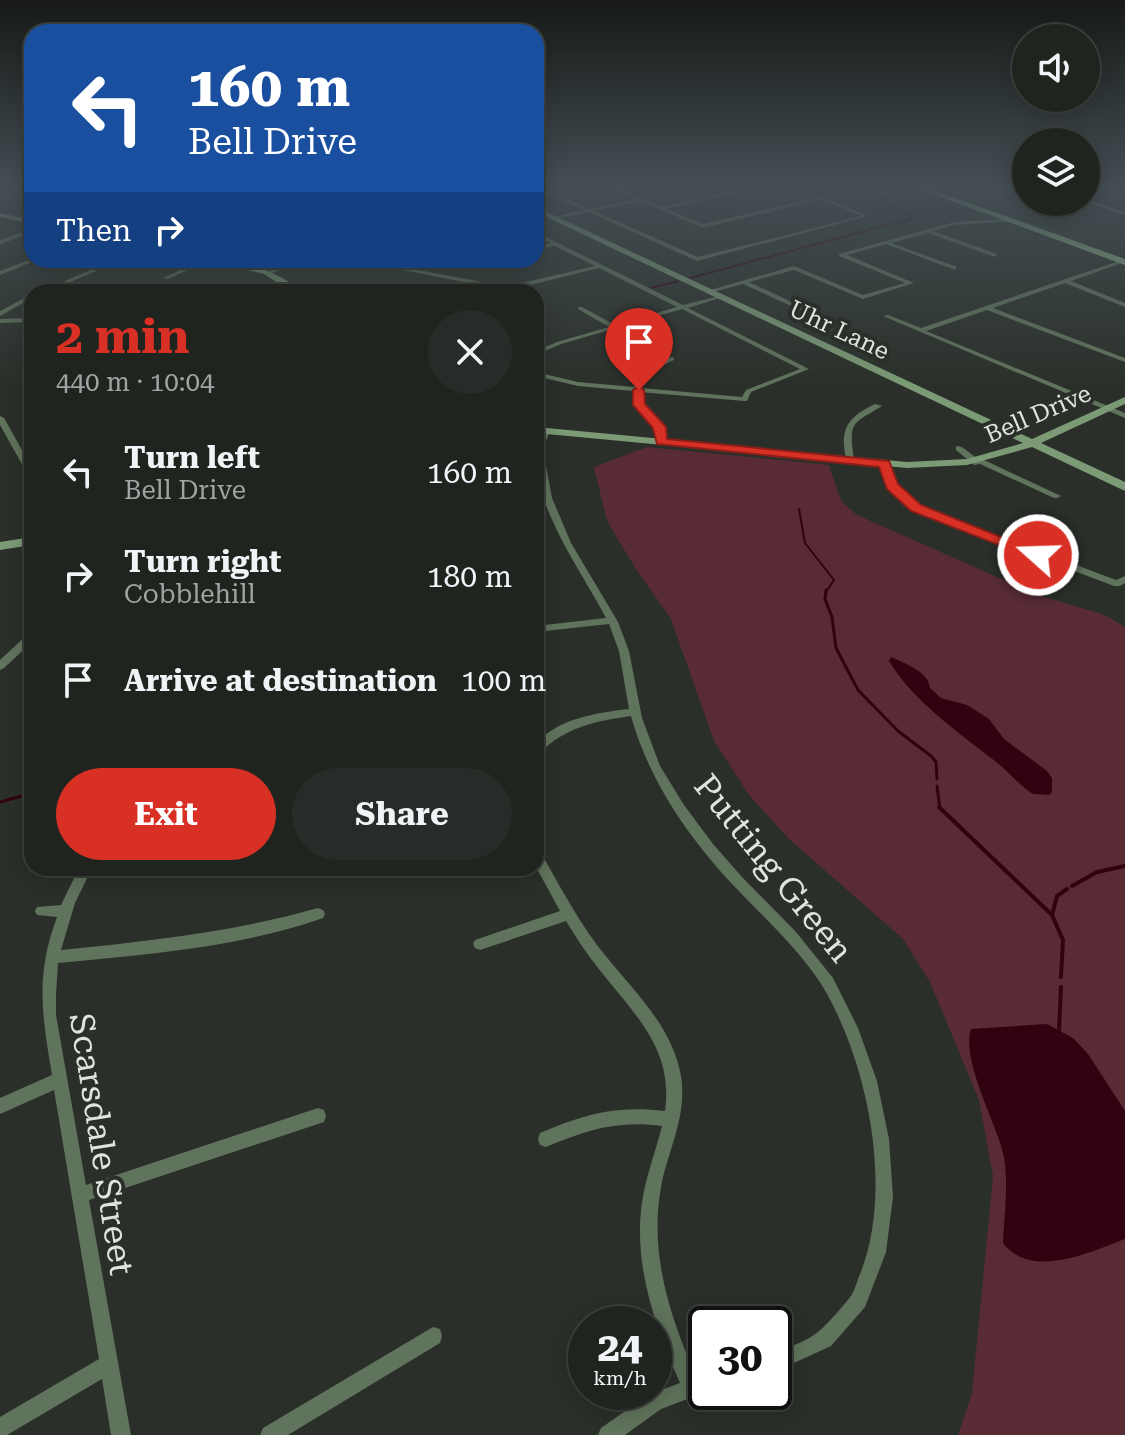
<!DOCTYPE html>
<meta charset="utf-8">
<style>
body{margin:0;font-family:"Roboto Serif",serif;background:#282c28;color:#f1f3f6;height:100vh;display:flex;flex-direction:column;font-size:30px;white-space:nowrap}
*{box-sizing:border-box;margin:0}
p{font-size:26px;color:#a2a4a4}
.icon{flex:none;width:44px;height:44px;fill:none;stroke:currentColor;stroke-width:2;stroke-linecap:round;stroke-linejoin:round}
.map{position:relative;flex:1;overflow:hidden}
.drawer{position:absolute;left:24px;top:284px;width:520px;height:592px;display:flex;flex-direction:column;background:#20241f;border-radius:24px;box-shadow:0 4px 20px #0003,0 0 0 2px #3d413d}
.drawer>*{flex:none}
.hud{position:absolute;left:24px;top:24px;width:520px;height:244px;border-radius:24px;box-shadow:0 4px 20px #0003,0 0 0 2px #3d413d;background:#1a4fa0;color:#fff;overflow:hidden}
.tools{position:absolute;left:1012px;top:24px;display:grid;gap:16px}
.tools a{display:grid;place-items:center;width:88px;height:88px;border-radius:50%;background:#20241f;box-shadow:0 4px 20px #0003,0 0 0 2px #3d413d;font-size:40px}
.speed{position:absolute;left:568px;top:1306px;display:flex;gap:16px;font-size:40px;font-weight:700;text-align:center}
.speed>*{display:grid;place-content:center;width:104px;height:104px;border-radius:50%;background:#20241f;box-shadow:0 4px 20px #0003,0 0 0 2px #3d413d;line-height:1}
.speed small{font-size:20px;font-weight:400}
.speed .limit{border:4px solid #111;border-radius:12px;background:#fff;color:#111}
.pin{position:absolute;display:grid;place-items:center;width:68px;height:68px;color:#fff;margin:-82px -34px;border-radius:50% 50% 50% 0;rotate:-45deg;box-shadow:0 0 8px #0007}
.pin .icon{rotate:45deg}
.me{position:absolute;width:88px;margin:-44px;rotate:290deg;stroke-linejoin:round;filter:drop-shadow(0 0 6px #0008)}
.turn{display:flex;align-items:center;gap:28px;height:168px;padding:0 32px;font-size:36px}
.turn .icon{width:104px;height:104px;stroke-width:2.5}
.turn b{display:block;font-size:56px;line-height:68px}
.then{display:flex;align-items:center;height:76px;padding:0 32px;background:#0003;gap:16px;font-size:30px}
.round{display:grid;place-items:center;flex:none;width:84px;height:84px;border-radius:42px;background:#282c28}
.head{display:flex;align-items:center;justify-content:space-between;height:136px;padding:0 32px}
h1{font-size:48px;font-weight:700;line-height:60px;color:#d93025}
.action{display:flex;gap:16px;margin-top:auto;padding:16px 32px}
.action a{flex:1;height:92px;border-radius:48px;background:#d93025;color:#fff;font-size:32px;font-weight:700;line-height:92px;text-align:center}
.action a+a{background:#282c28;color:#f1f3f6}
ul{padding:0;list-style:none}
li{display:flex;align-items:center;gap:24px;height:104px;padding:0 32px}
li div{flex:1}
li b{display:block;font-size:30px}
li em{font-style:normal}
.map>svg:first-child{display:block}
.green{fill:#582b35}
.water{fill:#310311}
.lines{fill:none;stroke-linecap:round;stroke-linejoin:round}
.stream-far2{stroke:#310311;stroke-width:2}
.stream-far1{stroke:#310311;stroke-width:3}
.stream{stroke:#310311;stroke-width:4}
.street{fill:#60735c;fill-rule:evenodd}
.secondary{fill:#7b9a75;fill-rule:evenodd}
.primary{fill:#90b889;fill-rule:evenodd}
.route{fill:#d93025;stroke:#8d1f18;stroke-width:2}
.labels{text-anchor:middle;stroke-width:8;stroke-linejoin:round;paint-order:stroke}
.far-street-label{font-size:24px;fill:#e0e4df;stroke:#2a3029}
.near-street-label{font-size:34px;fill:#e0e4df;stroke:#2a3029}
</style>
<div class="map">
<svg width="1125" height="1435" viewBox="0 0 1125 1435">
<rect width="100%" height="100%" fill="#2a3029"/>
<!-- green -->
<polygon class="green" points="647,447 829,465 841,501 857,515 1038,595 1105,615 1125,627 1125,1435 958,1435 972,1393 993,1176 979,1100 930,982 903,939 789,839 749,795 714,741 671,619 634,566 607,521 594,467"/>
<!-- water -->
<g class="water">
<path d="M891,657C906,664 929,672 930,688L941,698L967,705L989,719L1004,739L1047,771L1052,778V792L1049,795L1033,794C1019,785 1008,771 995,761C959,733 912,700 889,661Z"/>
<path d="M1047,1024L1073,1038L1088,1054L1125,1111V1239C1091,1252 1031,1280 1003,1243C1004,1213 1010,1178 1002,1149C994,1120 961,1058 971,1029Z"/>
</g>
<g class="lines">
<!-- stream-far2 -->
<g class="stream-far2">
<polyline points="690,278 910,219 911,216 875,200 959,185"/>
<polyline points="651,288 678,281"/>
<polyline points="799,509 805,543 834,580 826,592"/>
</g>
<!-- stream-far1 -->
<g class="stream-far1">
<polyline points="826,590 825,599 832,617 836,648 858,690 898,731 931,756 936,762 937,779"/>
<polyline points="937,786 940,809"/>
<polyline points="0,802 32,793"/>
</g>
<!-- stream -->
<g class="stream">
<polyline points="939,807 1052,915 1063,940 1061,977"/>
<polyline points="1072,886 1097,872 1125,866"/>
<polyline points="1052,915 1057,896 1067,889"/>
<polyline points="1059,1031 1061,987"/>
</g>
<!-- street -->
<g class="street">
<polygon points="27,185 32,185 32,187 0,190 0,188"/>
<path d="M604,185H610L661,207L759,185H768L666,209L703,224L817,198L787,185H793L868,216L697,261L589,212L554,219V217L585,210L536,189V186L590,209L636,200ZM821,199L862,216L698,257L594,211L641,201L703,228Z"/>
<polygon points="1125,185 1125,187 1086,188 1086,186"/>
<polygon points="1026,188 1026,190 958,202 956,201"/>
<polygon points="1086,199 1125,212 1125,214 1121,214 1086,202"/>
<polygon points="1010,219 1012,221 954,225 933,231 997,254 995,257 928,233 891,243 957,267 955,270 886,244 847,255 914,283 863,299 794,270 749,282 813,312 814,313 811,315 743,284 710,293 707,291 794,266 863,295 905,283 839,256 839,254 954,222"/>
<polygon points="32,229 32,233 0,244 0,240"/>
<path d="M536,232L683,305L723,295V297L688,308L809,369L751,392L747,401H744L640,392C640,409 652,416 664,427L665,442L661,444L657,442L656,428C644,417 633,409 633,391L578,386L536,376V372L578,382L634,387C642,371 655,363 672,357L674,358V360C660,366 648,373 641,388L742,397L746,390L800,369L682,309L561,344L536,355V351L557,342L609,327L578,309V307H582L615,325L677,307L599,268L526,286L494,288L352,260H364L494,284L526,282L595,266L555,246L536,250V246L551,243L536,236Z"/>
<polygon points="32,259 37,260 0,275 0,271"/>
<polygon points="114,260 122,260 47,292 39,292"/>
<polygon points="202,260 210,260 168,279 163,278"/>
<polygon points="297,260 305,260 270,274 265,273"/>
<polygon points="1122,260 1125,260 1125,262 1071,281 1125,303 1125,307 1065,283 993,308 1125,358 1125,362 987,310 926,331 1125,413 1125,418 883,316 888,315 921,328"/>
<polygon points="286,281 288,282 288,284 254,292 243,292"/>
<polygon points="329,289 331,292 321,292 322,291"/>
<polygon points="32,294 32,298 0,316 0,311"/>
<polygon points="32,318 32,322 0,323 0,319"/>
<path d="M875,404L882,406C851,425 849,421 854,460L847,462C839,430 846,418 875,404Z"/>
<polygon points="0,416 4,418 32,468 32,477 28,475 0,425"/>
<path d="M543,429L550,431L546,441L544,456L552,498L571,543L618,622L629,651L642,718L660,766L684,805L713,844L742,877L796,932L833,978L858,1028L877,1081L889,1139L893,1197L886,1252L865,1307L831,1346L774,1372V1353C788,1347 806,1342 818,1332C826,1326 844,1305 851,1296C855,1290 857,1281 860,1274C894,1190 868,1063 823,987C799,949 765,919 734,886C689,838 649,781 631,716C596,721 565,727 540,753L536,754V743C560,718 596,713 629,709L619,651L609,624L536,632V626L606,618C583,572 514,482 543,429Z"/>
<path d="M956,446C967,446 973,460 984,460L1061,496L1057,498H1054L980,464L974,465L956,450Z"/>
<polygon points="882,461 889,463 896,485 919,506 1116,580 1125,576 1125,583 1120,586 1114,586 913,510 888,486 881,463"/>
<polygon points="32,633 32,642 4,668 0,670 0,660 28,634"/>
<path d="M536,850L540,851C558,883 575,915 597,945C628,986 672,1023 681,1076C687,1115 670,1146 662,1182C648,1250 669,1315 696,1376L706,1372V1392L661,1409L625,1435H598L601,1428L648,1395L680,1383C656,1328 635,1271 641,1210C644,1181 655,1154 662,1126C617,1120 587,1130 546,1147L540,1145L538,1139L540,1133C584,1114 617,1105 665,1111C674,1048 633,1013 598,968C586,953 576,937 566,921L480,950L475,948L473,944L475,940L560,911L536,867Z"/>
<path d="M79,868H92L75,903L61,950C148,941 234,932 318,908L323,910L325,914L323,918C238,948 147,954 58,963L56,995V1015L86,1185L318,1108L324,1110L326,1116L324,1122L318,1124L89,1200L131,1435H111L102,1379L7,1435H0V1417L99,1359L54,1090L0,1114V1098L52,1075C42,1014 35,976 57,917L37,915L35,911L37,907L61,905Z"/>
<polygon points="433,1327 440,1329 442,1336 440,1343 288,1435 260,1435 263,1428"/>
</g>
<!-- secondary -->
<g class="secondary">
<polygon points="536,207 1032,439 1125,397 1125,404 1041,443 1125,482 1125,491 1032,447 967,465 907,468 536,433 536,427 907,462 967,459 1023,443 536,212"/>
<polygon points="0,213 32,220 32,224 0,217"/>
<path d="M209,260C243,260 276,270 302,292H292L264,274Z"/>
<polygon points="32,537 32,545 0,550 0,542"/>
</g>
<!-- primary -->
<polygon class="primary" points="908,185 919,185 1125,259 1125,265"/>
</g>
<!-- sky -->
<linearGradient id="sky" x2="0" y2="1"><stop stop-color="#171a17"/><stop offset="0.48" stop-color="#444e54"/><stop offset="1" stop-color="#444e54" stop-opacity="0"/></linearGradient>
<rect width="1125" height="386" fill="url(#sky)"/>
<!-- route -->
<polygon class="route" points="639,386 644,390 645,404 666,427 667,439 889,461 898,484 921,505 1046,555 1043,558 1033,558 911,511 887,489 879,467 657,444 653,428 633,405 633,390"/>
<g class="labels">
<!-- far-street labels -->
<g class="far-street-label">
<text transform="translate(839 330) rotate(25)" y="8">Uhr Lane</text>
<text transform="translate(1038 414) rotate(-23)" y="8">Bell Drive</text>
</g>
<!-- near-street labels -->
<g class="near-street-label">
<text transform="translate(774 868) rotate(51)" y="12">Putting Green</text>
<text transform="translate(102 1144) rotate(81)" y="12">Scarsdale Street</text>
</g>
</g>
</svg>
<div class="tools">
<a><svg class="icon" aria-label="sound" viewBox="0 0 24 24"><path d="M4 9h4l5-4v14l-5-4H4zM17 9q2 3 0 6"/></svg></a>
<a><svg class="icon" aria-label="layers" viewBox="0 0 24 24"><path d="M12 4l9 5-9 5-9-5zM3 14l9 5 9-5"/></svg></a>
</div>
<div class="speed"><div>24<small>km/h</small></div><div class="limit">30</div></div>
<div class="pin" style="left:639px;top:390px;background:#d93025"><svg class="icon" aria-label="arrive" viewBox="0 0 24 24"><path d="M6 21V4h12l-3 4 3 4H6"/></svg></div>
<svg class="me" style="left:1038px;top:555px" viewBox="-20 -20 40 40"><circle r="17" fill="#d93025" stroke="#fff" stroke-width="3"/><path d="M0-11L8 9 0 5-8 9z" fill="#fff"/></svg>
<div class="hud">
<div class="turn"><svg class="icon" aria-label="left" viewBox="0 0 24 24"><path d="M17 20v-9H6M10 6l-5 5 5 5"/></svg><div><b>160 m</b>Bell Drive</div></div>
<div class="then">Then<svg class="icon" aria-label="right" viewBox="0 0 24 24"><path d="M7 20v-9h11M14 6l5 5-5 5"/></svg></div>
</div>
<section class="drawer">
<div class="head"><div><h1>2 min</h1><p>440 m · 10:04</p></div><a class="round"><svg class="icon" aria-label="close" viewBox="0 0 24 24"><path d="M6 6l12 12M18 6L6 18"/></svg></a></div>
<ul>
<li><svg class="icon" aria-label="left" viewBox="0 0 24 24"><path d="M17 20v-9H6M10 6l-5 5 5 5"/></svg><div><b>Turn left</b><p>Bell Drive</p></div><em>160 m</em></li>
<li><svg class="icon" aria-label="right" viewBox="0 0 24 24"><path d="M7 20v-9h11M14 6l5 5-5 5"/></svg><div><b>Turn right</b><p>Cobblehill</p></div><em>180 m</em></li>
<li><svg class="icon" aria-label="arrive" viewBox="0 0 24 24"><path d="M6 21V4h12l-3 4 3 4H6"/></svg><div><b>Arrive at destination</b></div><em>100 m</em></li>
</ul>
<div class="action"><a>Exit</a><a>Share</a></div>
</section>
</div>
